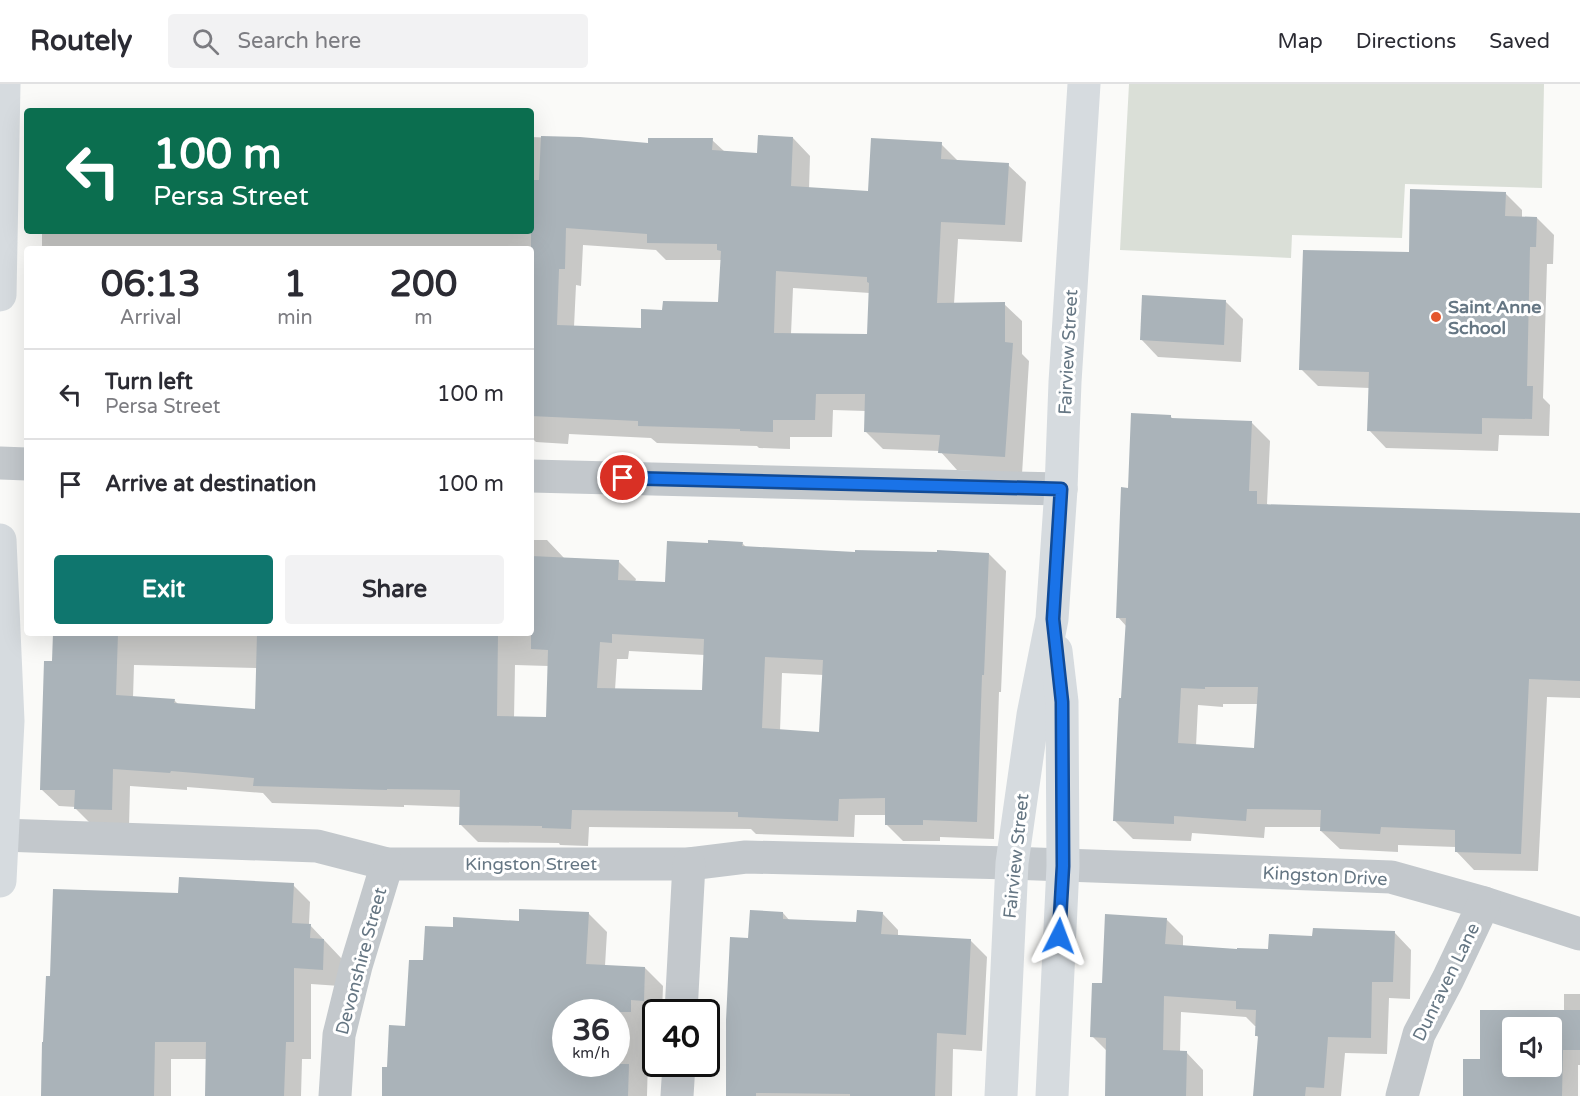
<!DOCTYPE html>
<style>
body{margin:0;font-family:"Varela Round",sans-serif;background:#f2f2f3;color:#2b2b33;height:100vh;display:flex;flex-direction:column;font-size:22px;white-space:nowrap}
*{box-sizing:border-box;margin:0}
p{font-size:20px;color:#7c7c81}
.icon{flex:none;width:33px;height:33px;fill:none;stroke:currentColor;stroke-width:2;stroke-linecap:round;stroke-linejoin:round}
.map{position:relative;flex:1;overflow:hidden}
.details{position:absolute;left:24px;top:162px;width:510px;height:390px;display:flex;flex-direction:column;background:#fff;border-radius:6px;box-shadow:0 6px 24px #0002}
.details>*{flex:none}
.banner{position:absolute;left:24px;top:24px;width:510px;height:126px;border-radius:6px;box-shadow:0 6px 24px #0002;background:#0b6e4f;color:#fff;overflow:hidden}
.buttons{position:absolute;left:1502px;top:933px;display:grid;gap:12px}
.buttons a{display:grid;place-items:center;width:60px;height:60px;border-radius:6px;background:#fff;box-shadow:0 6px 24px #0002;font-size:30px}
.speed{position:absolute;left:552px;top:915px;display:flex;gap:12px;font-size:30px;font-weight:700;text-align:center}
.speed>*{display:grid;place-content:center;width:78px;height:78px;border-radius:50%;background:#fff;box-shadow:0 6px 24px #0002;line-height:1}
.speed small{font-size:15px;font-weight:400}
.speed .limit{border:3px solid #111;border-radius:9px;background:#fff;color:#111}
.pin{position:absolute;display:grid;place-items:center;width:51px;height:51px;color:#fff;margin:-26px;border:3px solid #fff;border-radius:50%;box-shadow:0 2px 6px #0007}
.me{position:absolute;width:66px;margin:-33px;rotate:3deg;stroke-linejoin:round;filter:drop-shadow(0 0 4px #0008)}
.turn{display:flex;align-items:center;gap:21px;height:126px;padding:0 30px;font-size:27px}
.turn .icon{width:78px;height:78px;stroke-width:2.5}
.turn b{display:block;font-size:42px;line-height:51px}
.eta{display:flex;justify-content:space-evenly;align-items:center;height:102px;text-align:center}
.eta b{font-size:36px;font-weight:700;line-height:42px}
.cta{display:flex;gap:12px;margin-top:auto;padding:12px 30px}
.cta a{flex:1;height:69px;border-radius:6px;background:#0f766e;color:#fff;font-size:24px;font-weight:700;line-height:69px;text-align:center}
.cta a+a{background:#f2f2f3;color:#2b2b33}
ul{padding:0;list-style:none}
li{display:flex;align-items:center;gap:18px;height:90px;padding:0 30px;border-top:2px solid #e1e1e2}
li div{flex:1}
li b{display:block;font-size:22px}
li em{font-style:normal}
header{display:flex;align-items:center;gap:36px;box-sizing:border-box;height:84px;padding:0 30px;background:#fff;border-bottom:2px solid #e1e1e2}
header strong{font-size:28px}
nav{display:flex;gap:33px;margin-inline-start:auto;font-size:21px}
.search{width:420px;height:54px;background:#f2f2f3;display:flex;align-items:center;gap:15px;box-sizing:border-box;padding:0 21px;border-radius:6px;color:#7c7c81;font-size:22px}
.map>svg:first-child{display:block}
.green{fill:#dadfd7}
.shadow{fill:#0003;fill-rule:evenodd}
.building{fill:#aab3b9;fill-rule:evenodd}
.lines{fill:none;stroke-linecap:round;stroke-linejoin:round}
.street{stroke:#c3c8cc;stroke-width:33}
.secondary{stroke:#d6dbdf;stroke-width:33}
.route-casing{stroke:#114b97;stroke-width:15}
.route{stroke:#1a73e8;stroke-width:10}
.poi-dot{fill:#e4572e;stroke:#fff;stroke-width:2}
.labels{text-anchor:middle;stroke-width:6;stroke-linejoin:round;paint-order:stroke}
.poi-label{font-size:18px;font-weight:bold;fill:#657683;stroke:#fff;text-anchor:start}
.street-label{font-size:18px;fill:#657683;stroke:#fff}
</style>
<header>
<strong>Routely</strong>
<div class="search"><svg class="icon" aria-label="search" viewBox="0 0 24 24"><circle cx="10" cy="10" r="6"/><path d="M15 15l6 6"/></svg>Search here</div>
<nav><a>Map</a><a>Directions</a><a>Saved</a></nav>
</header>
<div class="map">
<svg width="1580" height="1012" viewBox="0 0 1580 1012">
<rect width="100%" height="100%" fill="#fafaf8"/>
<!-- green -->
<polygon class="green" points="1129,0 1544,0 1542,104 1405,100 1402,154 1292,151 1291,174 1120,166"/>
<!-- shadow -->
<g class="shadow">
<path d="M531,53L580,55L650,60L712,56L725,68L758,70L793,54L810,72L809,105L870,108L941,60L959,78L1008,81L1026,98L1022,158L958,155L954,220H1004L1022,237V270L1029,277L1022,390L957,386L940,367L883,365L866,348V327L833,326L832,353H790V365L759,364L757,362L657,359L651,354L569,350L568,360L536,358L531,353V165H42V147H531ZM583,161L656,166L666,176H722L720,220L642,246L574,243L576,201L581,202ZM793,204L870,209L869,251L791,250Z"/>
<polygon points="1505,109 1522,126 1522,134 1537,134 1554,151 1553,180 1547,180 1543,314 1550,321 1549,352 1499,351 1498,367 1386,364 1369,346 1370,304 1318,302 1301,285 1410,170"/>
<polygon points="1226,218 1243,235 1241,278 1158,273 1141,255"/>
<path d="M1171,333L1174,336L1252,339L1270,357L1267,420L1270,422L1580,430V614L1547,613L1538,787L1474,786L1456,767V763L1398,761V768L1340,765L1321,747L1322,743H1265L1264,754L1192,749L1191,757L1133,755L1114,736L1127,543L1118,533L1129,405ZM1223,620H1258L1255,666L1196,662L1198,621L1223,623Z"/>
<path d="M531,456H547L564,474L618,477L636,495L635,498L666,500L709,460L742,459L747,464L856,469L989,470L1006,487L1001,608H999L994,755L940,753V757H903L886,740V731H855L854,753L756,750L751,745L589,743L588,762L560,761L559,759L478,758L460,740L461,723L404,721V723L272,719L263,709L187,703V706L130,702L129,743L93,742L75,724L76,723L59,722L41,705L53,578L54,549H531ZM629,567L705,571L704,608L615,606L617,575H628ZM134,581L258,584L257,627L179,621L174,616L133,614ZM515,581L549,582L547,635L514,634ZM782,589L824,591L820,649L780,647Z"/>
<polygon points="293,801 310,818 309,840 341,874 340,902 311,900 311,975 302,975 301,1012 206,1012 207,975 171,975 171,1012 42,1012 179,811"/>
<path d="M588,829L607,848L605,882L645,884L663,902L662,928H656V934H649L647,1012H384L388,985L407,943L425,878L454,845L520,838ZM566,928H616V980H566Z"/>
<polygon points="783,829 790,837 857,840 882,829 898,846 898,853 970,856 987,873 982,967 953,965 952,1012 727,1012 749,855"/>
<polygon points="1166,835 1183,852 1183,863 1239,867 1270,866 1314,853 1394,848 1411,866 1410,915 1389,914 1387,970 1345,969 1341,1012 1254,1012 1259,954 1256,951 1257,942 1255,942 1246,933 1181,928 1180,968 1186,968 1203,986 1203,1012 1106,1012 1107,967 1092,952 1103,900"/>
<path d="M1564,910H1580V981H1578V1012H1464L1481,976L1482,927H1564ZM1512,944H1551V982H1512Z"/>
</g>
<!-- building -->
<g class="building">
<path d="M758,51L793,53L791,102L868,107L871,54L942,58L941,75L1009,79L1005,141L941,138L937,219L1005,218V258L1013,259L1005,373L938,369L940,351L864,348L865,310H816L815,336H773V348L740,347V345L638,342V337L531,332V96H539L541,52L580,53L648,59V54H713L712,66L757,69ZM566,144L647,150V159L717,160V166L721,167L718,218L663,217L662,226L641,225V244L557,241L559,185H565ZM776,187L867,193V198L869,199L867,250L774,249Z"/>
<polygon points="1410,105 1506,108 1505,132 1537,133 1536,163 1530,163 1527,302 1533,302 1532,335 1482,334 1482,350 1367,347 1369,288 1299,286 1303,166 1409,168"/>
<polygon points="1142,211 1226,216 1224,261 1140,256"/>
<path d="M1131,329L1171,331V334L1252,337L1249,407H1257V420L1580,429V597L1529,595L1521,770L1455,768V746L1381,743L1380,750L1320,747L1321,726L1247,725L1246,737L1174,732V740L1113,737L1119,614H1121L1126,534H1116L1121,403L1128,404ZM1205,603H1258L1254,664L1178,659L1181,604L1205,605Z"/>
<path d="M708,456L743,458L742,462L855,468V466L937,468V466L989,469L984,591H982L977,738L923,736V741H885V714L839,715L838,737L738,733V728L572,726L571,745L542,744V742L459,741L460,706L387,705V706L253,702L254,694L171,687L170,689L113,685L112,726L74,725L75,706H40L44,577H52L53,549H118L116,611L175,615L174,619L255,625L257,549H498L497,632L546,633L548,566L531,565V472L619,476L618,496L665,498L667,457L708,459ZM612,550L704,555L702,606L597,604L600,558L612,559ZM765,573L823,576L819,648L762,644Z"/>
<polygon points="179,793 294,799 292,839 311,840 310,854 324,855 323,886 294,884 294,958 286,958 284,1012 205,1012 206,958 155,958 154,1012 41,1012 42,958 43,958 46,892 50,892 53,805 178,809"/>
<polygon points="519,825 589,828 586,880 645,883 644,917 631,916 631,928 566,928 566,980 629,980 628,1012 382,1012 382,983 387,983 389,941 405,942 409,876 423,876 425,842 453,843 453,833 519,837"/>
<polygon points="750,826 783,828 783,835 856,838 857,826 883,828 881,850 971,855 966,951 937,949 935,1012 850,1012 850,1010 756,1009 756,1012 726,1012 726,936 730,853 748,854"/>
<polygon points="1105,830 1167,834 1165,860 1237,865 1237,864 1268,865 1269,850 1312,852 1313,844 1395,847 1393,898 1372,898 1371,954 1328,953 1324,1004 1306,1003 1305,1012 1253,1012 1258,952 1255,952 1256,926 1236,925 1236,917 1164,912 1163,966 1187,967 1186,1012 1105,1012 1106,954 1090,953 1092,899 1102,899"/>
<path d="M1480,926H1580V966H1563L1562,1012H1463V975H1480ZM1512,944H1551V982H1512Z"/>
</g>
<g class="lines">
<!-- street -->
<g class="street">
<polyline points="0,379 27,380"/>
<polyline points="531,392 1061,405"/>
<polyline points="2,751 317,762 387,780 689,780 746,773 1012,779 1391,793 1484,819 1580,850"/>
<polyline points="681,928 689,780"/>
<polyline points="335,1012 339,951 356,882 387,780"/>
<polyline points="677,1012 679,980"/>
<polyline points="1402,1012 1419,950 1448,895 1484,819"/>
</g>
<!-- secondary -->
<g class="secondary">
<polyline points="0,211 4,0"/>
<polyline points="0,456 8,637 0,797"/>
<polyline points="1001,1012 1012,779 1033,631 1052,535 1061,405 1065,298 1084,0"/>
<polyline points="1052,1012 1063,782 1062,618 1056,567"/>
</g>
</g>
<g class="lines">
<defs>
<polyline id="route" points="623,394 1061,405 1053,535 1062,618 1063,782 1059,852"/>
</defs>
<!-- route casing -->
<use href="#route" class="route-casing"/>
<!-- route -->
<use href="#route" class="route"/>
</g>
<!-- markers -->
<circle class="poi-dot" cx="1436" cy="233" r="6"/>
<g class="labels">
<!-- poi labels -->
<g class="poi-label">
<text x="1448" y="229">Saint Anne<tspan x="1448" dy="21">School</tspan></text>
</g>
<!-- street labels -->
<g class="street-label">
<text transform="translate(1068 268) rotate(-87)" y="6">Fairview Street</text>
<text transform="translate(1016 772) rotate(-84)" y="6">Fairview Street</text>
<text x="531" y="786">Kingston Street</text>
<text transform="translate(1325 792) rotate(3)" y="6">Kingston Drive</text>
<text transform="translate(361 877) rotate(-75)" y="6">Devonshire Street</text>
<text transform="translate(1446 898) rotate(-64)" y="6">Dunraven Lane</text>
</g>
</g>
</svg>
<div class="buttons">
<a><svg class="icon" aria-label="sound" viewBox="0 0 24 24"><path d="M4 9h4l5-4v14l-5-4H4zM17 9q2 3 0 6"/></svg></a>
</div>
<div class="speed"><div>36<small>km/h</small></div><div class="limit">40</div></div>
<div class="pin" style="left:623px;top:394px;background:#d93025"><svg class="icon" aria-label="arrive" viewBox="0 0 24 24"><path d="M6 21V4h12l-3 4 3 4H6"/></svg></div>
<svg class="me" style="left:1059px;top:852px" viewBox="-20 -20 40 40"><path d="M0-17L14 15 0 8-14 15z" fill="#1a73e8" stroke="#fff" stroke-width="4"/></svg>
<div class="banner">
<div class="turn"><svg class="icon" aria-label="left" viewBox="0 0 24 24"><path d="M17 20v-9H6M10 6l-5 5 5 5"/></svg><div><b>100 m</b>Persa Street</div></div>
</div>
<section class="details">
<div class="eta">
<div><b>06:13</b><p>Arrival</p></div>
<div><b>1</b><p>min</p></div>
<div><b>200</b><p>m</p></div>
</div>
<ul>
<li><svg class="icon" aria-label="left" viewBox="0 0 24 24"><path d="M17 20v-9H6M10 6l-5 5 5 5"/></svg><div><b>Turn left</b><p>Persa Street</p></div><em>100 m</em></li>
<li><svg class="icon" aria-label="arrive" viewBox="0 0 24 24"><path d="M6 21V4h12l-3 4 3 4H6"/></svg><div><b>Arrive at destination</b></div><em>100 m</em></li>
</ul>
<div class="cta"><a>Exit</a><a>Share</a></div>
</section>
</div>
